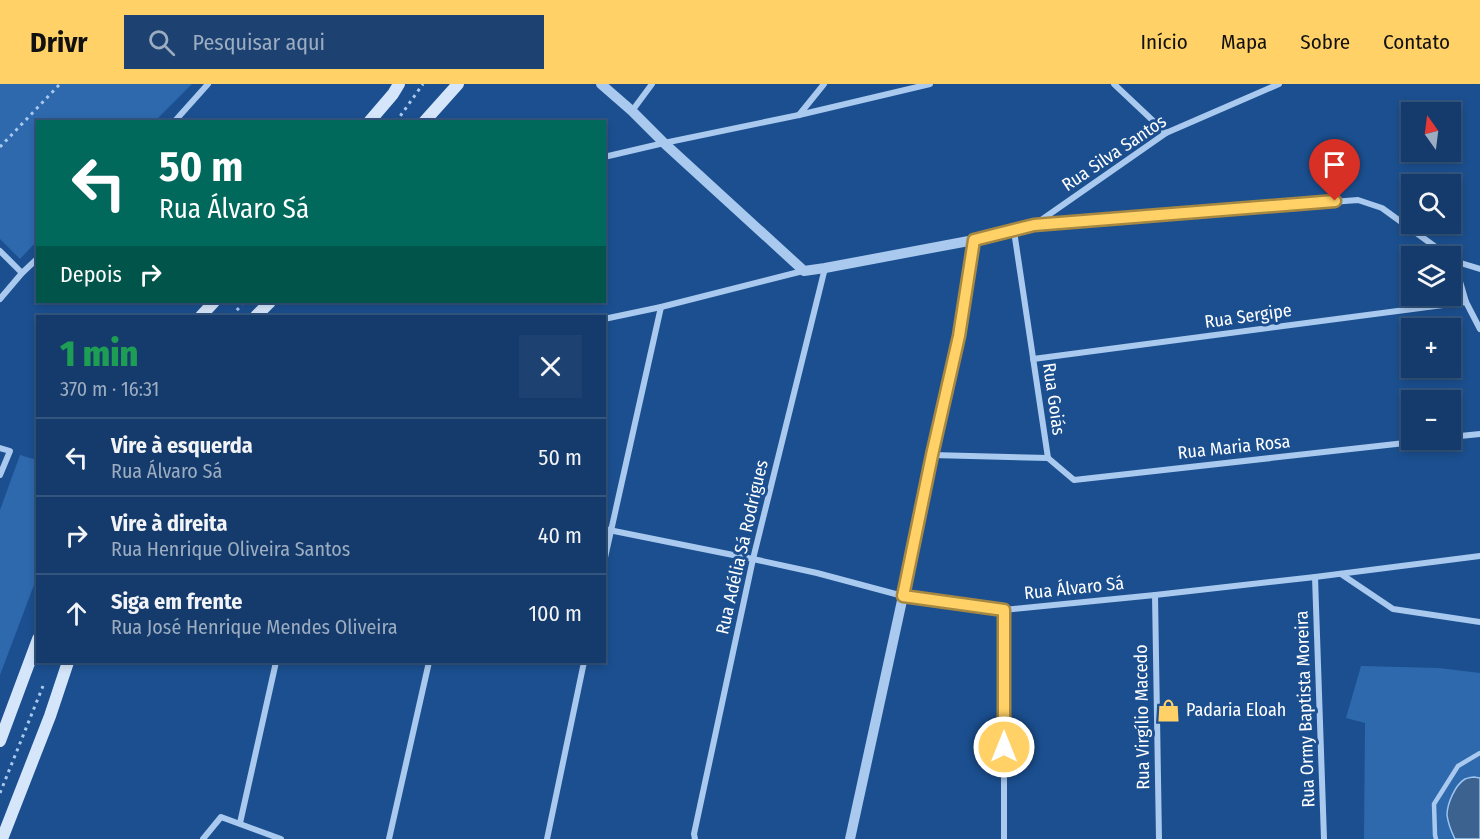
<!DOCTYPE html>
<html lang="pt">
<meta charset="utf-8">
<style>
body{margin:0;font-family:"Fira Sans Condensed",sans-serif;background:#1d4271;color:#f1f3f6;height:100vh;display:flex;flex-direction:column;font-size:22px;white-space:nowrap}
*{box-sizing:border-box;margin:0}
p{font-size:20px;color:#9dadc1}
.icon{flex:none;width:33px;height:33px;fill:none;stroke:currentColor;stroke-width:2;stroke-linecap:round;stroke-linejoin:round}
.map{position:relative;flex:1;overflow:hidden}
.sheet{position:absolute;left:36px;top:231px;width:570px;height:348px;display:flex;flex-direction:column;background:#143b6b;border-radius:0px;box-shadow:0 3px 9px #0003,0 0 0 2px #33557e}
.sheet>*{flex:none}
.top-card{position:absolute;left:36px;top:36px;width:570px;height:183px;border-radius:0px;box-shadow:0 3px 9px #0003,0 0 0 2px #33557e;background:#00695c;color:#fff;overflow:hidden}
.needle{width:39px;rotate:346deg}
.fabs{position:absolute;left:1401px;top:18px;display:grid;gap:12px}
.fabs a{display:grid;place-items:center;width:60px;height:60px;border-radius:0px;background:#143b6b;box-shadow:0 3px 9px #0003,0 0 0 2px #33557e;font-size:30px}
.pin{position:absolute;display:grid;place-items:center;width:51px;height:51px;color:#fff;margin:-62px -26px;border-radius:50% 50% 50% 0;rotate:-45deg;box-shadow:0 0 6px #0007}
.pin .icon{rotate:45deg}
.me{position:absolute;width:66px;margin:-33px;rotate:0deg;stroke-linejoin:round;filter:drop-shadow(0 0 4px #0008)}
.turn{display:flex;align-items:center;gap:21px;height:126px;padding:0 24px;font-size:27px}
.turn .icon{width:78px;height:78px;stroke-width:2.5}
.turn b{display:block;font-size:42px;line-height:51px}
.then{display:flex;align-items:center;height:57px;padding:0 24px;background:#0003;gap:12px;font-size:22px}
.round{display:grid;place-items:center;flex:none;width:63px;height:63px;border-radius:0px;background:#1d4271}
.head{display:flex;align-items:center;justify-content:space-between;height:102px;padding:0 24px}
h1{font-size:36px;font-weight:800;line-height:45px;color:#1e9e55}
ul{padding:0;list-style:none}
li{display:flex;align-items:center;gap:18px;height:78px;padding:0 24px;border-top:2px solid #33557e}
li div{flex:1}
li b{display:block;font-size:22px}
li em{font-style:normal}
header{display:flex;align-items:center;gap:36px;box-sizing:border-box;height:84px;padding:0 30px;background:#ffd166;color:#111}
header strong{font-size:28px}
nav{display:flex;gap:33px;margin-inline-start:auto;font-size:21px}
.search{width:420px;height:54px;background:#1d4271;display:flex;align-items:center;gap:15px;box-sizing:border-box;padding:0 21px;border-radius:0px;color:#9dadc1;font-size:22px}
.map>svg:first-child{display:block}
.green{fill:#2e69ad}
.water{fill:#3c6290;stroke:#9cc4f0;stroke-width:1.5}
.lines{fill:none;stroke-linecap:round;stroke-linejoin:round}
.path{stroke:#a9c9ee;stroke-width:3;stroke-dasharray:3 4.5;stroke-linecap:butt}
.service{stroke:#a9c9ee;stroke-width:4.5}
.minor{stroke:#a9c9ee;stroke-width:6}
.tertiary{stroke:#a9c9ee;stroke-width:10}
.secondary{stroke:#d6e6fa;stroke-width:12}
.route-casing{stroke:#a68842;stroke-width:15}
.route{stroke:#ffd166;stroke-width:10}
.labels{text-anchor:middle;stroke-width:6;stroke-linejoin:round;paint-order:stroke}
.street-label{font-size:18px;fill:#fff;stroke:#1b4f8f}
.poi-label{font-size:18px;fill:#fff;stroke:#1b4f8f;text-anchor:start}
</style>
<header>
<strong>Drivr</strong>
<div class="search"><svg class="icon" aria-label="search" viewBox="0 0 24 24"><circle cx="10" cy="10" r="6"/><path d="M15 15l6 6"/></svg>Pesquisar aqui</div>
<nav><a>Início</a><a>Mapa</a><a>Sobre</a><a>Contato</a></nav>
</header>
<div class="map">
<svg width="1480" height="755" viewBox="0 0 1480 755">
<rect width="100%" height="100%" fill="#1b4f8f"/>
<!-- green -->
<g class="green">
<polygon points="0,0 192,0 155,37 38,38 37,157 20,175 0,155"/>
<polygon points="20,371 37,376 37,493 0,591 0,426"/>
<polygon points="1361,582 1439,584 1480,589 1480,755 1364,755 1365,639 1346,634"/>
</g>
<!-- water -->
<path class="water" d="M1474,693L1480,694V755H1455C1451,747 1448,739 1447,731C1447,720 1455,701 1465,695C1468,694 1471,693 1474,693Z"/>
<g class="lines">
<!-- path -->
<g class="path">
<polyline points="396,38 423,0"/>
<polyline points="0,63 60,0"/>
<polyline points="232,232 244,218"/>
<polyline points="0,709 43,602"/>
</g>
<!-- service -->
<polyline class="service" points="1436,755 1435,751 1434,720 1458,682 1480,669"/>
<!-- minor -->
<g class="minor">
<polyline points="1114,0 1166,49"/>
<polyline points="632,27 652,0"/>
<polyline points="799,31 824,0"/>
<polyline points="174,38 208,0"/>
<polyline points="604,73 664,59 799,31 930,0"/>
<polyline points="1034,141 1166,49 1279,0"/>
<polyline points="1014,147 1048,374"/>
<polyline points="974,156 1034,141 1358,116 1382,124 1448,172"/>
<polyline points="0,167 22,189"/>
<polyline points="1450,174 1454,177 1466,218 1480,245"/>
<polyline points="1454,177 1480,185"/>
<polyline points="0,215 22,189 38,174"/>
<polyline points="604,235 661,223 803,187"/>
<polyline points="1033,275 1466,218"/>
<polyline points="1450,353 1480,350"/>
<polyline points="0,364 10,367 0,391"/>
<polyline points="932,371 1048,374"/>
<polyline points="1048,374 1074,396 1432,356"/>
<polyline points="604,445 753,475 817,489 903,512 1004,526 1155,511 1315,493 1480,472"/>
<polyline points="604,478 661,223"/>
<polyline points="1341,490 1393,525 1480,538"/>
<polyline points="1315,493 1324,755"/>
<polyline points="1155,511 1159,755"/>
<polyline points="240,739 276,578"/>
<polyline points="203,755 221,733 281,755"/>
<polyline points="389,755 429,578"/>
<polyline points="547,755 584,578"/>
<polyline points="695,755 694,750 753,475 825,184"/>
<polyline points="1004,755 1004,526"/>
</g>
<!-- tertiary -->
<polyline class="tertiary" points="601,0 632,27 664,59 804,187 825,184 974,156 959,252 932,371 903,512 850,755"/>
<!-- secondary -->
<g class="secondary">
<polyline points="369,38 393,10 399,0"/>
<polyline points="424,38 458,0"/>
<polyline points="201,232 214,218"/>
<polyline points="256,232 270,218"/>
<polyline points="0,657 38,555"/>
<polyline points="2,755 50,632 68,578"/>
</g>
</g>
<g class="lines">
<defs>
<polyline id="route" points="1004,663 1004,526 903,512 932,371 959,252 974,156 1034,141 1335,117"/>
</defs>
<!-- route casing -->
<use href="#route" class="route-casing"/>
<!-- route -->
<use href="#route" class="route"/>
</g>
<!-- icons -->
<defs>
<symbol id="shop-bare" viewBox="-9 -9 18 18"><path d="M-5-2.5h2.3a2.7 3.5 0 0 1 5.4 0H5L5.5 6h-11ZM-1.5-2.5h3a1.5 2.3 0 0 0-3 0Z" fill="#ffd166" stroke="#1b4f8f" stroke-width="2.5" paint-order="stroke"/></symbol>
</defs>
<g fill-rule="evenodd">
<use href="#shop-bare" x="1152" y="610" width="33" height="33"/>
</g>
<g class="labels">
<!-- street labels -->
<g class="street-label">
<text transform="translate(1114 69) rotate(-34)" y="6">Rua Silva Santos</text>
<text transform="translate(1248 232) rotate(-8)" y="6">Rua Sergipe</text>
<text transform="translate(1054 315) rotate(82)" y="6">Rua Goiás</text>
<text transform="translate(1234 363) rotate(-6)" y="6">Rua Maria Rosa</text>
<text transform="translate(742 463) rotate(-77)" y="6">Rua Adélia Sá Rodrigues</text>
<text transform="translate(1074 504) rotate(-6)" y="6">Rua Álvaro Sá</text>
<text transform="translate(1305 625) rotate(-92)" y="6">Rua Ormy Baptista Moreira</text>
<text transform="translate(1142 633) rotate(-91)" y="6">Rua Virgílio Macedo</text>
</g>
<!-- poi labels -->
<g class="poi-label">
<text x="1186" y="632">Padaria Eloah</text>
</g>
</g>
</svg>
<div class="fabs">
<a><svg class="needle" viewBox="-14 -14 28 28"><path d="M0-13l5 13h-10z" fill="#e53935"/><path d="M0 13l5-13h-10z" fill="#9dadc1"/></svg></a>
<a><svg class="icon" aria-label="search" viewBox="0 0 24 24"><circle cx="10" cy="10" r="6"/><path d="M15 15l6 6"/></svg></a>
<a><svg class="icon" aria-label="layers" viewBox="0 0 24 24"><path d="M12 4l9 5-9 5-9-5zM3 14l9 5 9-5"/></svg></a>
<a>+</a>
<a>−</a>
</div>
<div class="pin" style="left:1335px;top:117px;background:#d93025"><svg class="icon" aria-label="arrive" viewBox="0 0 24 24"><path d="M6 21V4h12l-3 4 3 4H6"/></svg></div>
<svg class="me" style="left:1004px;top:663px" viewBox="-20 -20 40 40"><circle r="17" fill="#ffd166" stroke="#fff" stroke-width="3"/><path d="M0-11L8 9 0 5-8 9z" fill="#fff"/></svg>
<div class="top-card">
<div class="turn"><svg class="icon" aria-label="left" viewBox="0 0 24 24"><path d="M17 20v-9H6M10 6l-5 5 5 5"/></svg><div><b>50 m</b>Rua Álvaro Sá</div></div>
<div class="then">Depois<svg class="icon" aria-label="right" viewBox="0 0 24 24"><path d="M7 20v-9h11M14 6l5 5-5 5"/></svg></div>
</div>
<section class="sheet">
<div class="head"><div><h1>1 min</h1><p>370 m · 16:31</p></div><a class="round"><svg class="icon" aria-label="close" viewBox="0 0 24 24"><path d="M6 6l12 12M18 6L6 18"/></svg></a></div>
<ul>
<li><svg class="icon" aria-label="left" viewBox="0 0 24 24"><path d="M17 20v-9H6M10 6l-5 5 5 5"/></svg><div><b>Vire à esquerda</b><p>Rua Álvaro Sá</p></div><em>50 m</em></li>
<li><svg class="icon" aria-label="right" viewBox="0 0 24 24"><path d="M7 20v-9h11M14 6l5 5-5 5"/></svg><div><b>Vire à direita</b><p>Rua Henrique Oliveira Santos</p></div><em>40 m</em></li>
<li><svg class="icon" aria-label="ahead" viewBox="0 0 24 24"><path d="M12 20V5M6 11l6-6 6 6"/></svg><div><b>Siga em frente</b><p>Rua José Henrique Mendes Oliveira</p></div><em>100 m</em></li>
</ul>
</section>
</div>
